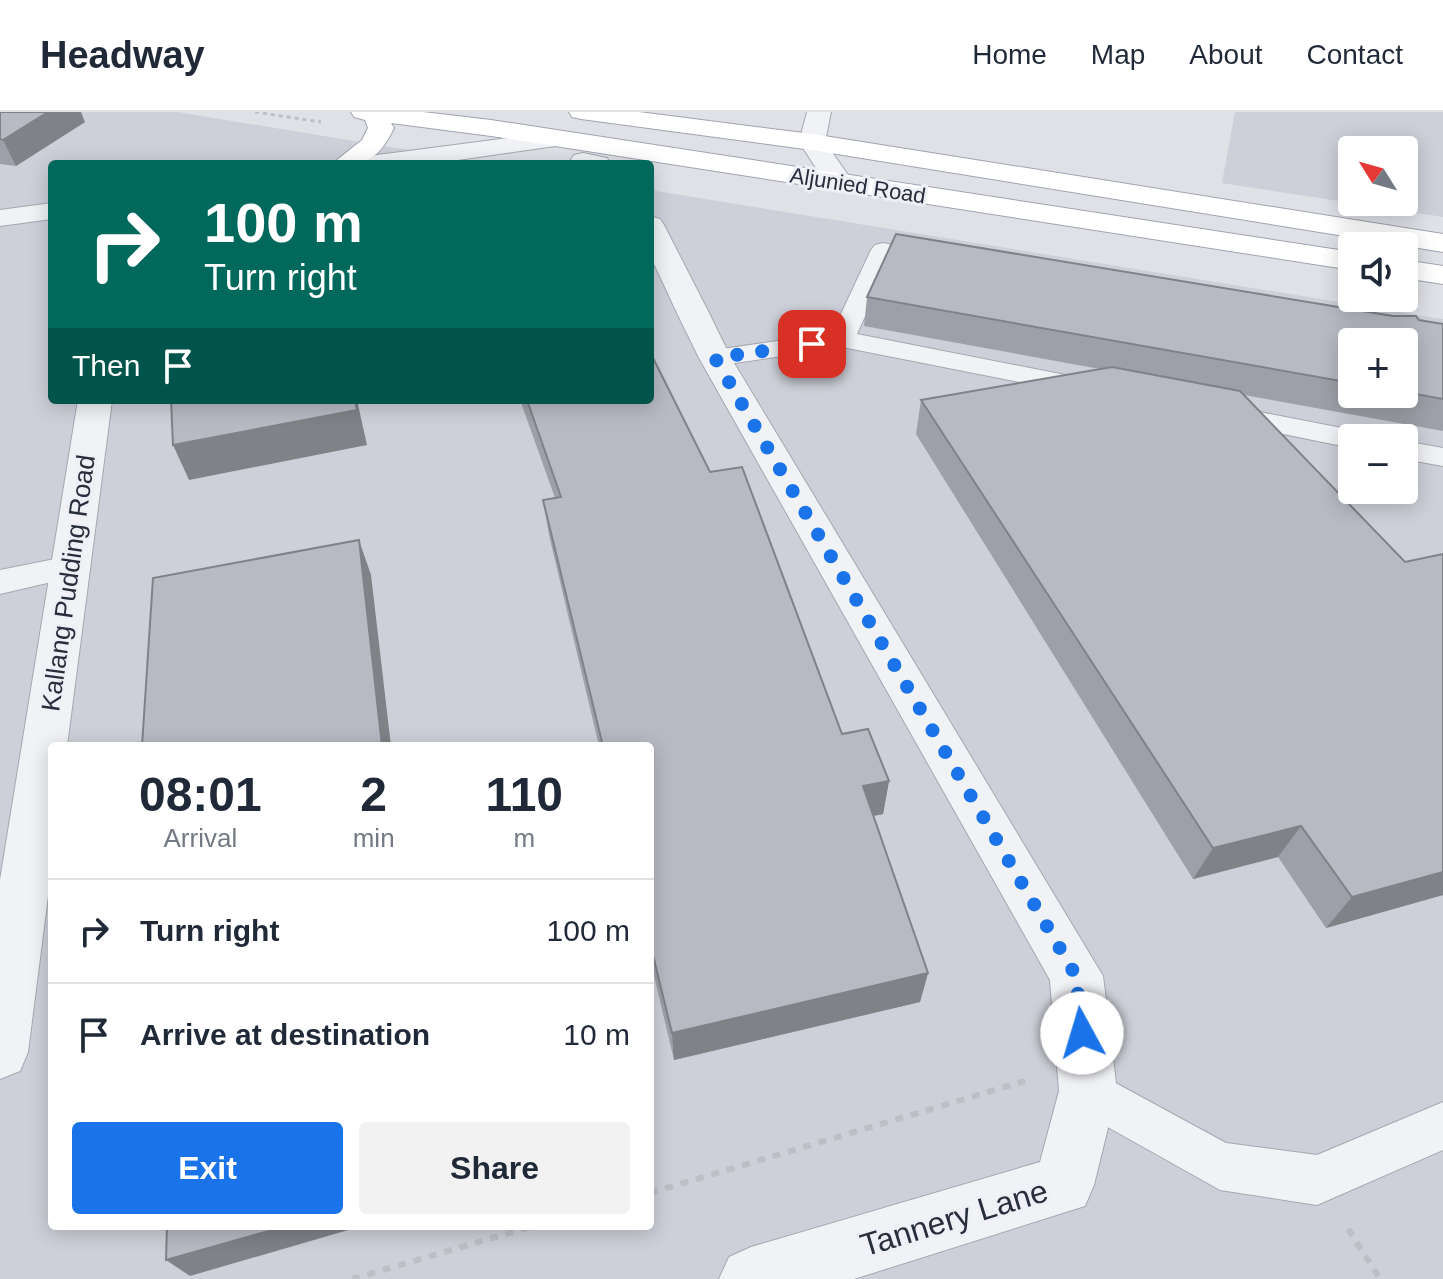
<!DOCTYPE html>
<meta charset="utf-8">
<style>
body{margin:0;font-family:Arial,sans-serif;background:#f2f2f3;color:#1f2937;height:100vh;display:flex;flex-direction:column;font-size:30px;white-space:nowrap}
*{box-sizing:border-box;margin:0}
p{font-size:26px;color:#747a83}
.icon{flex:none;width:44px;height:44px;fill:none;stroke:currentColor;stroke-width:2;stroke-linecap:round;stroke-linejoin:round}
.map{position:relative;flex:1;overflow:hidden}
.side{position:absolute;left:48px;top:630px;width:606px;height:488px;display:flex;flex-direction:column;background:#fff;border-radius:8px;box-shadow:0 4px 20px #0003}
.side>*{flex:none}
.banner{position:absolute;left:48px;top:48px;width:606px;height:244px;border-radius:8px;box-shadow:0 4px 20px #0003;background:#00695c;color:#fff;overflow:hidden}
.needle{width:52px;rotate:307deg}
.controls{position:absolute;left:1338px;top:24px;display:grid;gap:16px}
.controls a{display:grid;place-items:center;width:80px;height:80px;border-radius:8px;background:#fff;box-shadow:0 4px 20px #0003;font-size:40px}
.pin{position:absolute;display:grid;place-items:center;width:68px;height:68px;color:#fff;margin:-34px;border-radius:16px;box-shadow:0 4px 12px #0006}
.me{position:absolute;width:88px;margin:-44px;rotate:354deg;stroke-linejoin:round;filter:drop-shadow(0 0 6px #0008)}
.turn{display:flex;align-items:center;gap:28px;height:168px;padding:0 24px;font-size:36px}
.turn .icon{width:104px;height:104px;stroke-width:2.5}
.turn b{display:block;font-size:56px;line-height:68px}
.then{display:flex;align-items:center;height:76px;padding:0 24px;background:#0003;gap:16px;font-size:30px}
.eta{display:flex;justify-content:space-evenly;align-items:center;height:136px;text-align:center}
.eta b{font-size:48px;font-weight:700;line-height:56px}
.cta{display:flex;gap:16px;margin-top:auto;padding:16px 24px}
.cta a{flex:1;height:92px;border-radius:8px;background:#1a73e8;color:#fff;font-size:32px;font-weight:700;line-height:92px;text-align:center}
.cta a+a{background:#f2f2f3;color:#1f2937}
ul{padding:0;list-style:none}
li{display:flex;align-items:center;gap:24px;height:104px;padding:0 24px;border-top:2px solid #e0e1e3}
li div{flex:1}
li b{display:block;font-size:30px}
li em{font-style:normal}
header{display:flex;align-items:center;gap:48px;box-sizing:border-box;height:112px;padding:0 40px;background:#fff;border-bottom:2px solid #e0e1e3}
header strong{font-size:38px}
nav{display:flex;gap:44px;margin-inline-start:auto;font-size:28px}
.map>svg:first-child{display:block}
.built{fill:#cdd0d8;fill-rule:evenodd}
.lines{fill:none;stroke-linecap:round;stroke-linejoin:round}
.service-casing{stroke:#a5a8b0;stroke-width:2}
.pedestrian-casing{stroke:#a5a8b0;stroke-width:2}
.minor-casing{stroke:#a5a8b0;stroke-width:2}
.tertiary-casing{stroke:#a5a8b0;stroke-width:2}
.primary-casing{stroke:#9fa4b1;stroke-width:2}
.path-far1{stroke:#bdbfc5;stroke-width:3;stroke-dasharray:4 4;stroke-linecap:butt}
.path{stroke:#bdbfc5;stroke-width:6;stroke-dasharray:8 8;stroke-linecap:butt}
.service{fill:#f1f2f5;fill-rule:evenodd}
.pedestrian{fill:#f1f2f5;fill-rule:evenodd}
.minor{fill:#f1f2f5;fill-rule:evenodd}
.tertiary{fill:#f1f2f5;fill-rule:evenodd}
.primary{fill:#fff;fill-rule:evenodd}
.wall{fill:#9da0a8;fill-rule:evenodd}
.shaded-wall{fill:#808288}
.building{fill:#b7bac3;stroke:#808288;stroke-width:2}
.route{stroke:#1a73e8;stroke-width:14;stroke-dasharray:0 25.2}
.labels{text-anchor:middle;stroke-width:6;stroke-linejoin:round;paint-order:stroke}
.far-street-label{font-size:22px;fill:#292e3c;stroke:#eef0f5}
.street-label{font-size:26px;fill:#292e3c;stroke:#eef0f5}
.near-street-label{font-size:32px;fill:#292e3c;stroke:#eef0f5}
</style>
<header>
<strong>Headway</strong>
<nav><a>Home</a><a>Map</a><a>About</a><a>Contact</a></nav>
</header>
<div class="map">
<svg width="1443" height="1167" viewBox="0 0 1443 1167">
<rect width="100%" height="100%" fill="#dfe1e7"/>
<!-- built -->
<g class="built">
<path d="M0,0H178L493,52H52V288H650V78L1443,207V1167H0ZM1352,230H1404V282H1352ZM1352,326H1404V378H1352ZM52,634H650V1114H52Z"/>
<path d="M1235,0H1443V105L1222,71ZM1352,38H1404V90H1352Z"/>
</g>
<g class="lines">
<defs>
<g id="service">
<polygon points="883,131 943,142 946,147 943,152 934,154 891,147 857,222 1091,268 1101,270 1105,276 1101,282 1091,284 842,235 715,254 705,252 702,246 705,240 715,238 832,221 871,138 875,133"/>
<polygon points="1224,293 1352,318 1362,321 1366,326 1352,326 1352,336 1214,308 1210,302 1214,296"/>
<polygon points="1404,329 1443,336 1443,354 1404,347"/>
<polygon points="70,444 82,447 86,455 82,463 0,482 0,458"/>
<polygon points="1088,956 1226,1031 1317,1043 1443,990 1443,1038 1317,1093 1220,1078 1072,995 1065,979 1072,963"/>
</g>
<g id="pedestrian">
<polygon points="583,41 607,46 611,52 572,52 570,49 574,43"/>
<polygon points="650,104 660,107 664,113 709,201 704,208 693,210 682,208 677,201 650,143"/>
</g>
<g id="minor">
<polygon points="561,19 570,22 574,27 570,32 430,52 357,52 361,46 370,44"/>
<polygon points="52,91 52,107 0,114 0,98"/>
<polygon points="693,192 704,194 709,201 731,246 1103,864 1117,979 1094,1073 1085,1094 854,1167 719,1167 729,1145 751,1135 1040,1050 1059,979 1050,868 699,246 677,201 682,194"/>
<polygon points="78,288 112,288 67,634 52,634 52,753 28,940 20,959 0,967 0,768"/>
</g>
<polygon id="tertiary" points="807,0 831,0 825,30 853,70 849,76 829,76 799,30"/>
<g id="primary">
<path d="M351,0H423L491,8L1352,140V158L491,24L391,11L394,16C378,49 366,52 332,52L362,28L368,16L365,8L354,5Z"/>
<polygon points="569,0 639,0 812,22 1443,122 1443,140 812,38 581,7 572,5"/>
<polygon points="1404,148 1443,154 1443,172 1404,166"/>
</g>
</defs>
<!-- service casing -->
<use href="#service" class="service-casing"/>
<!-- pedestrian casing -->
<use href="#pedestrian" class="pedestrian-casing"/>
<!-- minor casing -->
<use href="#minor" class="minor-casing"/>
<!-- tertiary casing -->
<use href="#tertiary" class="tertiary-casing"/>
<!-- primary casing -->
<use href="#primary" class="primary-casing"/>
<!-- path-far1 -->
<polyline class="path-far1" points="255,0 321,10"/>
<!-- path -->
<g class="path">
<polyline points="650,1081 1025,969"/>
<polyline points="1348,1117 1380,1167"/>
<polyline points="352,1167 534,1114"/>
</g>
<!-- service -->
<use href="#service" class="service"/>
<!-- pedestrian -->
<use href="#pedestrian" class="pedestrian"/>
<!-- minor -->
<use href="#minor" class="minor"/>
<!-- tertiary -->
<use href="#tertiary" class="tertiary"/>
<!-- primary -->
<use href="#primary" class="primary"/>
</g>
<!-- wall -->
<g class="wall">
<polygon points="0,0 85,10 16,54 0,52"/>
<path d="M867,185L1419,208L1443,212V319L1244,283L1405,450L1443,442V783L1326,816L1278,745L1193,767L916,322L921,288L1100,257L864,214ZM1352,230H1404V282H1352Z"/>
<polygon points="520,288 650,288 710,360 842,622 889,669 883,702 873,704 928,861 920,890 674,948 650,847 650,634 599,634 549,423 543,388 555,386"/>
</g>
<!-- shaded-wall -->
<g class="shaded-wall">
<polygon points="48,0 81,0 85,10 16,54 3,28"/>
<polygon points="355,288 357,288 367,333 189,368 173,333"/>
<polygon points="359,428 371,463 391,634 382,634"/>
<polygon points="889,669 883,702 857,707 863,674"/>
<polygon points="1301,714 1278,745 1193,767 1213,736"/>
<polygon points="1443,760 1443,783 1326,816 1352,785"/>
<polygon points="928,861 920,890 674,948 672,921"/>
<polygon points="286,1114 362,1114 190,1164 166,1148"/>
</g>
<!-- building -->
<g class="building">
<polygon points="0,0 48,0 3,28 0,27"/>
<polygon points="896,122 1393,204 1416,204 1419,208 1443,212 1443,287 1404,280 1404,230 1352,230 1352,271 867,185"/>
<polygon points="650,240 710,360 742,355 842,622 868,617 889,669 863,674 928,861 672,921 650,831 650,634 603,634 543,388 561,385 527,288 650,288"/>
<polygon points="1112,255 1240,279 1405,450 1443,442 1443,760 1352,785 1301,714 1213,736 921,288"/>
<polygon points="171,288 355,288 357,298 173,333"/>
<polygon points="359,428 382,634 142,634 153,466"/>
<polygon points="167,1114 286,1114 166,1148"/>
</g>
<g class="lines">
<!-- route -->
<polyline class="route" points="812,232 715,246 1076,864 1082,921"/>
</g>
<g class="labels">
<!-- far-street labels -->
<g class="far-street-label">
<text transform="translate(858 73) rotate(9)" y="8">Aljunied Road</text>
</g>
<!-- street labels -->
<g class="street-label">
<text transform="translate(68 471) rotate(-82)" y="9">Kallang Pudding Road</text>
</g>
<!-- near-street labels -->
<g class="near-street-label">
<text transform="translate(954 1106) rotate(-17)" y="11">Tannery Lane</text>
</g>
</g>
</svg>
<div class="controls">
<a><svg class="needle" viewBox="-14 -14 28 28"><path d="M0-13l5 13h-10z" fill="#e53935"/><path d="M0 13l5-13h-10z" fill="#747a83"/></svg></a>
<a><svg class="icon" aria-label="sound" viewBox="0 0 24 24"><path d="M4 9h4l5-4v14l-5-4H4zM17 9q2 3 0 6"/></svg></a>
<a>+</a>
<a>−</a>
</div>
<div class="pin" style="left:812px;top:232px;background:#d93025"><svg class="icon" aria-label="arrive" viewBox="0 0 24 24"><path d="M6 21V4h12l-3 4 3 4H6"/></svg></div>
<svg class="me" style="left:1082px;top:921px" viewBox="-20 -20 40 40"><circle r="19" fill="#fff"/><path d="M0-13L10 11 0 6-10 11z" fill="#1a73e8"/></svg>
<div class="banner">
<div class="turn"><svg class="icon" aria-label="right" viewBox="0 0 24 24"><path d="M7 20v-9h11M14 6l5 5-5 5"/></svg><div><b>100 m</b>Turn right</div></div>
<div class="then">Then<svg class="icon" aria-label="arrive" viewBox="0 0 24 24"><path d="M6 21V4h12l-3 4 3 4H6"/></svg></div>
</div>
<section class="side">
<div class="eta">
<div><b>08:01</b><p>Arrival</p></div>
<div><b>2</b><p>min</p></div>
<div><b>110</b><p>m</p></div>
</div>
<ul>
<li><svg class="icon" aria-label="right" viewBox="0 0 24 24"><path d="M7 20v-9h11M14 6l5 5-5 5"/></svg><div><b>Turn right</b></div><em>100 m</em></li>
<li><svg class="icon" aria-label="arrive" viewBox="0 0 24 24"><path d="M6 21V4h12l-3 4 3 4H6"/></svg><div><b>Arrive at destination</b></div><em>10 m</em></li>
</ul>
<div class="cta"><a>Exit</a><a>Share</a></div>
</section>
</div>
